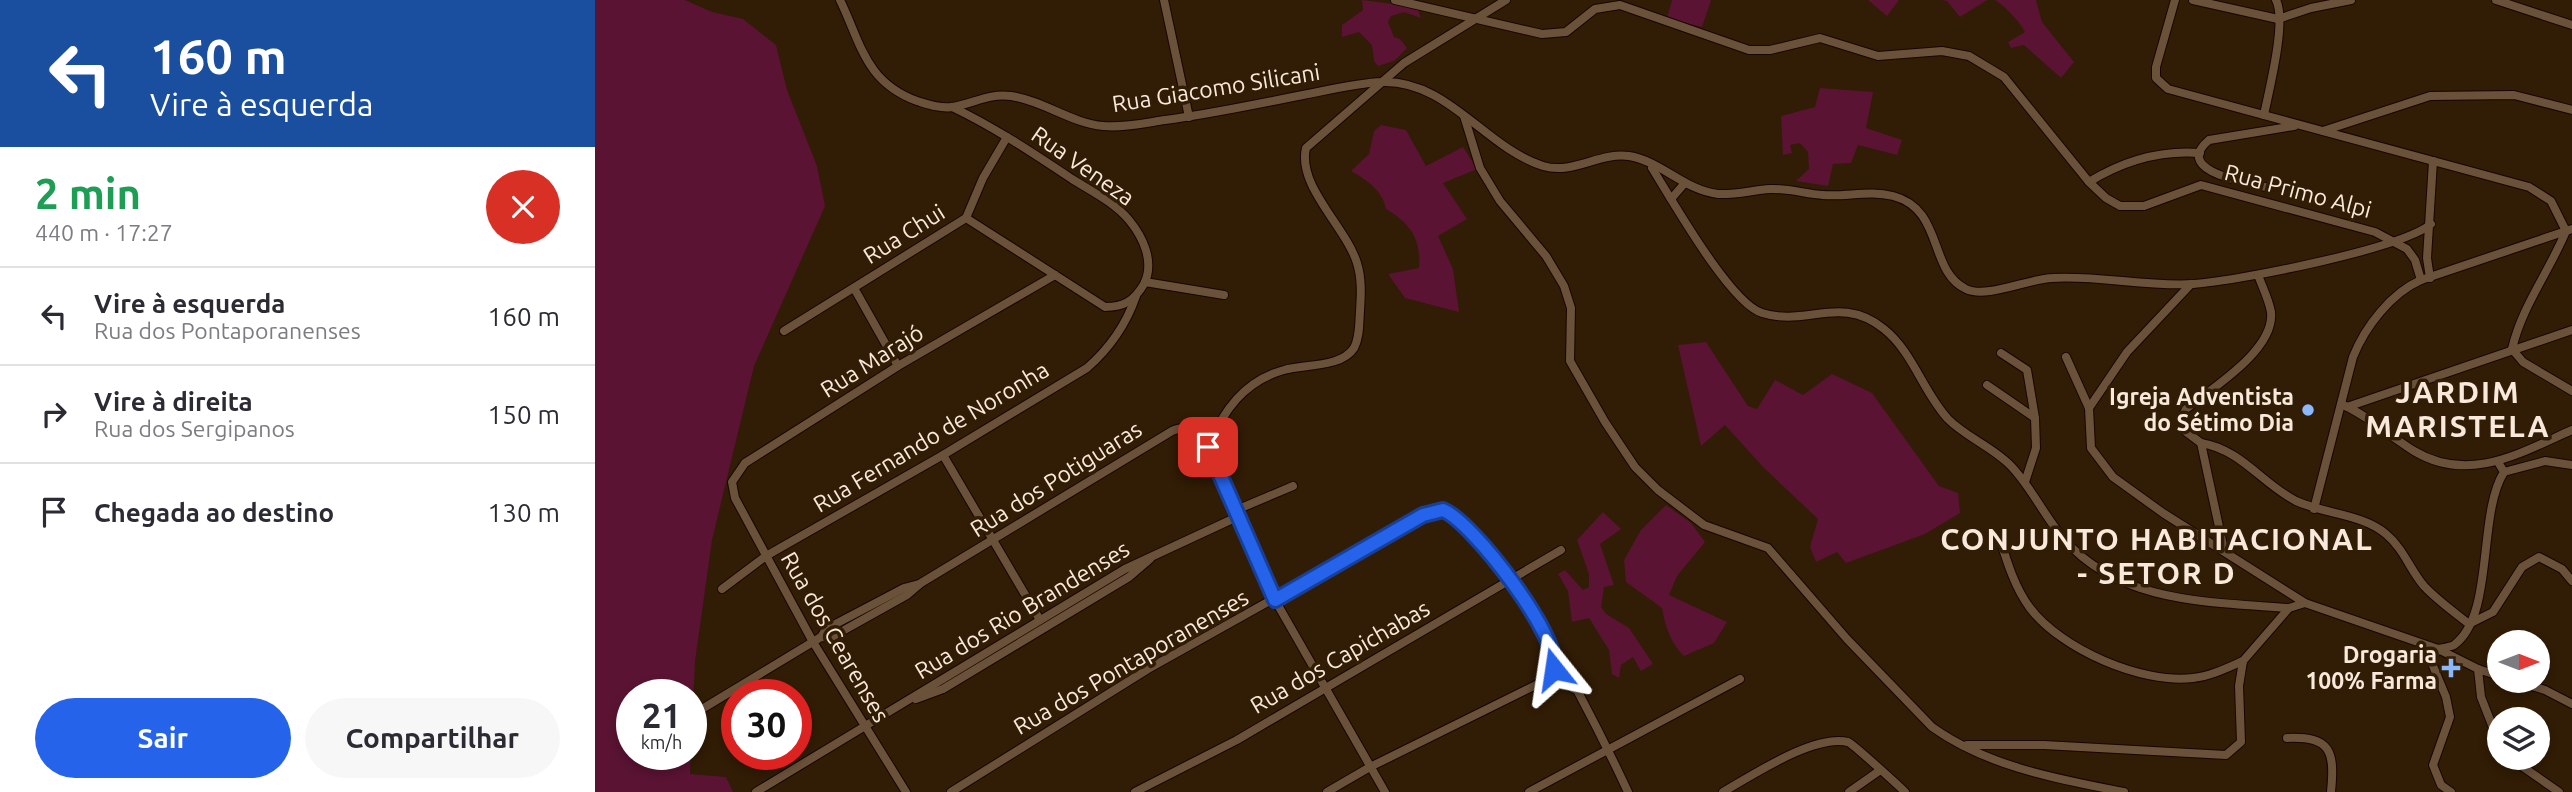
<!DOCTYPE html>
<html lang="pt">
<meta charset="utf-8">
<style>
body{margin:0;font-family:Ubuntu,sans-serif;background:#f7f7f7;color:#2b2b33;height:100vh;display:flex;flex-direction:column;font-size:26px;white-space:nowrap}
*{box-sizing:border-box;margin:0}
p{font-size:23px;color:#7c7c81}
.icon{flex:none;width:38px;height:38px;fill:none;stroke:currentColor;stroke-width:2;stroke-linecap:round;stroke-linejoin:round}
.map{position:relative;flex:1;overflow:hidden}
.panel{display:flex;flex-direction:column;background:#fff;width:595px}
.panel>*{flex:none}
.guide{background:#1a4fa0;color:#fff;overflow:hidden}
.needle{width:46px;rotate:90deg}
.tools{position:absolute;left:1892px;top:630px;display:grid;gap:14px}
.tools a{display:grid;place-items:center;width:63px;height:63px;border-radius:50%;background:#fff;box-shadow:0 4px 10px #0003;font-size:35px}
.speed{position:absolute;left:21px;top:679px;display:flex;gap:14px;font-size:35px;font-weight:700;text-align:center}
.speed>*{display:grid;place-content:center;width:91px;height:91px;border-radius:50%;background:#fff;box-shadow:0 4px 10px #0003;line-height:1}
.speed small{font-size:18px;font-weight:400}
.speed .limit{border:10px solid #d22;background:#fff;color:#111}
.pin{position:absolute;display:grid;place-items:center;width:60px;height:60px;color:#fff;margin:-30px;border-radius:14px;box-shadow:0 4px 10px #0006}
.me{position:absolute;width:77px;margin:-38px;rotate:345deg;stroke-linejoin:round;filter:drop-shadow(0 0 5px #0008)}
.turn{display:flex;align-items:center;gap:24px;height:147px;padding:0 35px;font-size:32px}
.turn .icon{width:91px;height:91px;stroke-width:2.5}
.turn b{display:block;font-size:49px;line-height:60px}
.round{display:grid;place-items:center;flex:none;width:74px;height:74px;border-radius:37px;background:#f7f7f7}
.summary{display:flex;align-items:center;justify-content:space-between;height:119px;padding:0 35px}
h1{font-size:42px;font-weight:600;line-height:52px;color:#1e9e55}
.primary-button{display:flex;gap:14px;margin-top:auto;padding:14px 35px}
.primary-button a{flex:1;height:80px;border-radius:42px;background:#2563eb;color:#fff;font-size:28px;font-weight:600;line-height:80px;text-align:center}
.primary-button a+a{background:#f7f7f7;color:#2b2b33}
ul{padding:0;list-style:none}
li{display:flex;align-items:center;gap:21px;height:98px;padding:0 35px;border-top:2px solid #e1e1e2}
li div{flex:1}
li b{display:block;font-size:26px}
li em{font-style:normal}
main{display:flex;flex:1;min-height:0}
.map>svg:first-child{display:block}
.green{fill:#5a1333;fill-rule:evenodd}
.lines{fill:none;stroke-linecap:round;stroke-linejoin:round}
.minor-casing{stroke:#180500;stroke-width:10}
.minor{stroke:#6a513a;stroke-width:8}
.route-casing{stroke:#184099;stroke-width:18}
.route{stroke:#2563eb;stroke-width:12}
.poi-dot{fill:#8cb9fc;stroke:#311c05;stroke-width:2.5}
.labels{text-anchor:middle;stroke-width:7;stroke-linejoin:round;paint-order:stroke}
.street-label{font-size:23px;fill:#f8e9db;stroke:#311c05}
.poi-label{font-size:23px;font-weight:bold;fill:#f8e9db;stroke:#311c05;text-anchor:end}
.district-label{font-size:30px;font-weight:bold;letter-spacing:2px;fill:#f8e9db;stroke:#311c05}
</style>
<main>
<section class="panel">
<div class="guide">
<div class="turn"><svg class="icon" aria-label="left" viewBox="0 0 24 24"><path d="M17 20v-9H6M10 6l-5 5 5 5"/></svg><div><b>160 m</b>Vire à esquerda</div></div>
</div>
<div class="summary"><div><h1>2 min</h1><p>440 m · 17:27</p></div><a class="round" style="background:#d93025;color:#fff"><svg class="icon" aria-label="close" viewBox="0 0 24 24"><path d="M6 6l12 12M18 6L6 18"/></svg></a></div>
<ul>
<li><svg class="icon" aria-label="left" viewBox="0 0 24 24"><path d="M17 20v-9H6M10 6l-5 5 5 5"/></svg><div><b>Vire à esquerda</b><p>Rua dos Pontaporanenses</p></div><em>160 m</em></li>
<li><svg class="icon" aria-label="right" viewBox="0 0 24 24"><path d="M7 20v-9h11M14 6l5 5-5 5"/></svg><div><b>Vire à direita</b><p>Rua dos Sergipanos</p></div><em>150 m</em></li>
<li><svg class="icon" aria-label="arrive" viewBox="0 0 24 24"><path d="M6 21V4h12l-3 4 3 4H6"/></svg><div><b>Chegada ao destino</b></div><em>130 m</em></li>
</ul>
<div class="primary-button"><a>Sair</a><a>Compartilhar</a></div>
</section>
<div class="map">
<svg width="1977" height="792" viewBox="0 0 1977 792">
<rect width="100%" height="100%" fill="#311c05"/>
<!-- green -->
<g class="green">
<path d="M0,0H90L117,12L148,19L181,45L192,90L222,166L230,206L159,366L117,540L100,661L95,774L131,777L138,792H0ZM37,695H96V754H37Z"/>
<polygon points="767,0 822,7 826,18 809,12 796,16 793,22 799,37 805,39 812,48 799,61 783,66 779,61 777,45 764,32 747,37 747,25 768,10"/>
<polygon points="1077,0 1116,0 1107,27 1072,18"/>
<polygon points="1273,0 1304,0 1292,16"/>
<polygon points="1346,0 1392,0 1365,17 1352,1"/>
<path d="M1400,0H1441L1447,22L1479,62L1466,78L1429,45L1416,48L1413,42L1430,32C1426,23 1409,5 1400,0Z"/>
<polygon points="1225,88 1278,92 1271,128 1307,140 1302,155 1263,145 1256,163 1238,164 1233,186 1201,181 1214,169 1213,152 1205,143 1195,145 1197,153 1188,155 1186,116 1220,107"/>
<path d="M786,125L811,130L831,166L868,147L882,169L848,183L872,219L843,236L858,269L864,312L810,298L793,274L824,268C826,239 816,224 791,209C788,191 772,180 756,171L774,154L779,131Z"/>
<polygon points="1111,342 1153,406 1162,409 1180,380 1208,395 1237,374 1277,393 1344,486 1363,493 1365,513 1330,534 1251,563 1242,552 1221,562 1215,547 1223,519 1168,467 1130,425 1106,446 1083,345"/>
<path d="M1071,505L1096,523L1110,542L1082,576L1074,595L1132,622L1119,643L1089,656C1076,644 1070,626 1067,608L1031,582L1029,560L1046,530Z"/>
<polygon points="1008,512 1026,529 1005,544 1019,585 1009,587 1006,607 1011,614 1034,628 1058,664 1046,671 1038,657 1026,665 1024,678 1017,674 1014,650 994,618 977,622 973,591 963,574 970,570 988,590 994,587 994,574 982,540"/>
</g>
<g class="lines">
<defs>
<g id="minor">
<path d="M245,0C266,43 270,82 322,101C332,104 345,109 357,107C378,104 393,93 416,96C449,101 476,123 508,126C528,128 550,123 570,120C616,114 662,104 708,95C734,90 761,83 787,82C853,80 889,147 948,166C978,175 1004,152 1034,156C1066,161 1089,190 1123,194C1141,195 1158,190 1175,189C1193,188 1211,194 1228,195C1251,197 1275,190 1298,196C1349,209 1333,271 1371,289C1391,299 1433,279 1457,278C1504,275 1551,287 1598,284C1642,281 1806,249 1836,224"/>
<polyline points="569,0 594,117"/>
<polyline points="800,0 947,34 971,32 1000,9 1025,5 1154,50 1175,50 1225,38 1283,56 1347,51 1374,56 1409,77 1494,182 1511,198 1525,206 1549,206 1606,185 1780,232 1812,249 1820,260 1826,280"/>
<path d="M1580,0L1561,67V78L1573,89L1934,187L1956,201L1971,231C1954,272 1927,306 1917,349"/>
<polyline points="1598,0 1683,19"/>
<polyline points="1901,0 1977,25"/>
<polyline points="1683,19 1716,8 1756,0"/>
<path d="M357,107C399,127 438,153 477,179C496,191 519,202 534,220C548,237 560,262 549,284C539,301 529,307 510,307L371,218"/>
<path d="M1669,115C1674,90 1692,21 1681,0"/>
<path d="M869,116L885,168L905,201L951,256L969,286L976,308L975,361L1010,422L1040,467L1063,490L1109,525L1173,548L1252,639L1337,727C1393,767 1463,779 1529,792"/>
<polyline points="1728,131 1835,96 1919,95 1977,110"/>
<path d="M1057,168C1077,200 1135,303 1167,313C1211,327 1246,294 1289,329C1318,352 1328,392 1353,419C1372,438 1398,447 1416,466C1437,488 1449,516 1469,539C1525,604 1616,602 1694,608L1710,603"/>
<path d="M1494,182C1528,161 1565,150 1605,153"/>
<path d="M1675,188C1655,183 1576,172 1614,140L1699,126"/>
<polyline points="1076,199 1089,184"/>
<polyline points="1835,278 1832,258 1838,161"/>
<polyline points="550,282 629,295"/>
<polyline points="259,288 303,366"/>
<polyline points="189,331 371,218 388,178 412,137"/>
<polyline points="1917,349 1928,362 1977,391"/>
<polyline points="1406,353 1432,370 1440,418 1441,448 1430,482"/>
<polyline points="1471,357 1494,408 1496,448 1518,477 1568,513 1710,603 1843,649 1883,669 1904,676"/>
<polyline points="1392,385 1440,418"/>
<path d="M1746,404C1772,415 1795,436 1819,451C1874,484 1925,453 1977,430"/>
<polyline points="1752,407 1977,330"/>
<polyline points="1494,408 1532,352 1596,284"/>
<path d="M1606,443C1647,450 1666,483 1701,501C1729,514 1768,514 1791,534C1809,549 1815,570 1829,586C1842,600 1859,612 1874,624L1898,612L1927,567L1944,557L1967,569L1977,581"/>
<path d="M613,447C628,411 649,381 689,370C709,364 746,368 759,348C765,337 764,323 765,311C766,295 767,279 762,263C751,227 702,186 711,148L809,63L911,0"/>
<polyline points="348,455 445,620"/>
<polyline points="1909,472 1950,461 1977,465"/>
<path d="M1719,509L1758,357C1770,327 1796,293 1826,280L1977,229"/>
<polyline points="639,511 698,486"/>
<path d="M1405,539C1412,562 1420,588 1435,608C1466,649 1546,684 1598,678C1616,676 1632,668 1648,661"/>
<path d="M1629,550L1606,443L1590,431L1587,417L1591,409C1617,388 1680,350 1676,312C1674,300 1667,286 1663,275"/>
<path d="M127,589L171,556L348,455L492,368C515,348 531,325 541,296"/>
<path d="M226,637L235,638L312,595L326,583L577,431C596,423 602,432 613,447L680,600L790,792"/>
<path d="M1843,649C1847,648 1856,647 1859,645C1900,615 1882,515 1909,472L1903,462"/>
<polyline points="1843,649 1836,661 1851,697 1855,717 1838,765 1846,785 1856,792"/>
<polyline points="961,656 953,679 961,679 979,689"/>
<polyline points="1883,669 1886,697 1904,743"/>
<polyline points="1920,681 1950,690 1977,704"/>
<polyline points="321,699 348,689 534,577 555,559"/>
<polyline points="107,709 226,637 231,629 309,588 324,584"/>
<path d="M1692,738C1736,736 1740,751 1736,792"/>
<polyline points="1372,745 1449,745 1631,755 1646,742 1644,686 1648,661 1694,608"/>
<polyline points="1915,758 1964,792"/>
<polyline points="161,792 530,569 642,517"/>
<polyline points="311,792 218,642 140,498 137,482 150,463 303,366 460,275"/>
<path d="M356,792L553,669L828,515L848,510C908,534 1004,730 1033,792"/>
<polyline points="540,792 642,740 966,550"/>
<polyline points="732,792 775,767 953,679"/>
<polyline points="934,792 1145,679"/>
<path d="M1128,792C1158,775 1219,734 1253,742C1258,744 1304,786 1310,792"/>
<polyline points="1254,792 1284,771"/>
</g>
</defs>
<!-- minor casing -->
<use href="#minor" class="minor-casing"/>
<!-- minor -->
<use href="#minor" class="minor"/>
</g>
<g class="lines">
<defs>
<path id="route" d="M613,447L680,600L828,515L848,510C878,522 967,639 959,669"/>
</defs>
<!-- route casing -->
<use href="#route" class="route-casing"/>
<!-- route -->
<use href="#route" class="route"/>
</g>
<!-- markers -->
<g class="poi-dot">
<circle cx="1713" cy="410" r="7"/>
<path d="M1852.5 657.5h7v7h7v7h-7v7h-7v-7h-7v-7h7z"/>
</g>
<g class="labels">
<!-- street labels -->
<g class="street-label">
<text transform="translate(621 88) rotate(-9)" y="8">Rua Giacomo Silicani</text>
<text transform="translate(488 166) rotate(35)" y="8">Rua Veneza</text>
<text transform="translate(1703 191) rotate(15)" y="8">Rua Primo Alpi</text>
<text transform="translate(309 234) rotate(-32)" y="8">Rua Chui</text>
<text transform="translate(277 361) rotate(-32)" y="8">Rua Marajó</text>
<text transform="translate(336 437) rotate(-31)" y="8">Rua Fernando de Noronha</text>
<text transform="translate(461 479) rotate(-32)" y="8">Rua dos Potiguaras</text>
<text transform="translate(427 610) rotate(-31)" y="8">Rua dos Rio Brandenses</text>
<text transform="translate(240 637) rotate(60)" y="8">Rua dos Cearenses</text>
<text transform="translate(745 657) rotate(-30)" y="8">Rua dos Capichabas</text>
<text transform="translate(536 662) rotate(-30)" y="8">Rua dos Pontaporanenses</text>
</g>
<!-- poi labels -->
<g class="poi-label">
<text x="1699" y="405">Igreja Adventista<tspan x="1699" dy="26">do Sétimo Dia</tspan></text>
<text x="1842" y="663">Drogaria<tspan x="1842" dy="26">100% Farma</tspan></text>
</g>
<!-- district labels -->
<g class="district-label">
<text x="1863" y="403">JARDIM<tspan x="1863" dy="34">MARISTELA</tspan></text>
<text x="1562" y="550">CONJUNTO HABITACIONAL<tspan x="1562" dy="34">- SETOR D</tspan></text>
</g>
</g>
</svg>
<div class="tools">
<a><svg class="needle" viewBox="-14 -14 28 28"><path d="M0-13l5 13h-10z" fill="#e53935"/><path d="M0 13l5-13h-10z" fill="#7c7c81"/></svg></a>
<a><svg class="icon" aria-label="layers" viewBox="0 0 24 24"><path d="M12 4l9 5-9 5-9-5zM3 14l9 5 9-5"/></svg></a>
</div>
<div class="speed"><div>21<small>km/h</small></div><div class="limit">30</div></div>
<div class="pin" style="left:613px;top:447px;background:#d93025"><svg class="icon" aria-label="arrive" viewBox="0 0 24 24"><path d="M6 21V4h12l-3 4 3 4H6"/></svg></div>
<svg class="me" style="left:959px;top:669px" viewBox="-20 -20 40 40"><path d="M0-17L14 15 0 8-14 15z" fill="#2563eb" stroke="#fff" stroke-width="4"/></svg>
</div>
</main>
